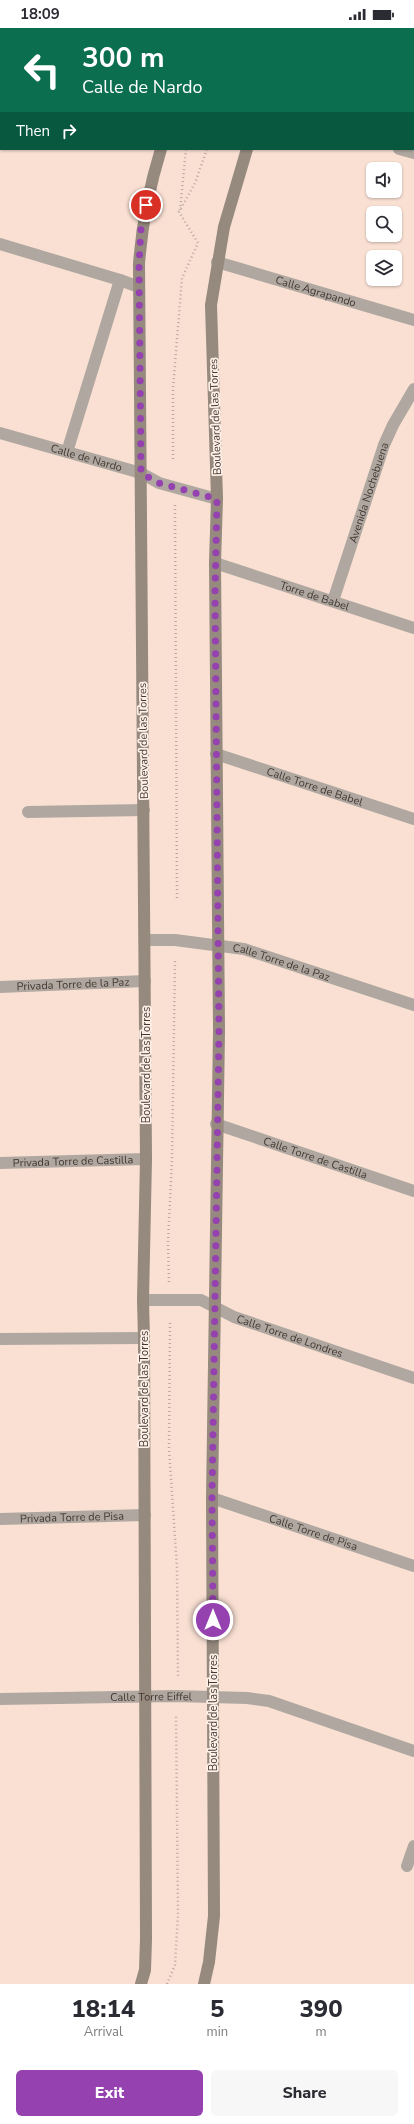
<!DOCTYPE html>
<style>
body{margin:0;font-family:"Nunito Sans",sans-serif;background:#f7f7f7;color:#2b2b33;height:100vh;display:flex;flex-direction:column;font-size:15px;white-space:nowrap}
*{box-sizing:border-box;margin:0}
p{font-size:13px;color:#7c7c81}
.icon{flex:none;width:22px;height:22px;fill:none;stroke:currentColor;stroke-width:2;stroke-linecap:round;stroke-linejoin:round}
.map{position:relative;height:1956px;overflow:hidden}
.panel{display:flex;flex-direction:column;background:#fff;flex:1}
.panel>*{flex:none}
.hud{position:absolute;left:0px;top:0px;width:414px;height:122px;box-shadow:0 1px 3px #0004;background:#0b6e4f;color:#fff;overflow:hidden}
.buttons{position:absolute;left:366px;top:134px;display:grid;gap:8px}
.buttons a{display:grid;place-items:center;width:36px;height:36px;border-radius:6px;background:#fff;box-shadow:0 1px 3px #0004;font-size:20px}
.pin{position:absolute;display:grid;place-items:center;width:34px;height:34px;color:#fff;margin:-17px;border:2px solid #fff;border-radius:50%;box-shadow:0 1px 4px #0007}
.me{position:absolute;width:44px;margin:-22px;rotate:0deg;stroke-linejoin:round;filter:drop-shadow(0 0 3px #0008)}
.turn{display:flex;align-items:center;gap:14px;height:84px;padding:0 16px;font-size:18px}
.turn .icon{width:52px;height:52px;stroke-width:2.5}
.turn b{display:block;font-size:28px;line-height:34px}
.then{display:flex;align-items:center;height:38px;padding:0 16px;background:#0003;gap:8px;font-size:15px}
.eta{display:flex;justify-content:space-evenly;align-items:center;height:68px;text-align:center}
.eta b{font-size:24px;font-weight:800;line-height:28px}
.primary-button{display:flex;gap:8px;margin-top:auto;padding:8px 16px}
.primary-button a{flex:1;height:46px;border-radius:6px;background:#9541af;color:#fff;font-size:16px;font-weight:800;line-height:46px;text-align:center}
.primary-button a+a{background:#f7f7f7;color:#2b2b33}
.status{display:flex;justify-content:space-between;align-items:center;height:28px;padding:0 20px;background:#fff;direction:ltr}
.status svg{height:11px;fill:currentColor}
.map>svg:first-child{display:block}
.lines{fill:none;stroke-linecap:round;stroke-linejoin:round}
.path{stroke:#bca89d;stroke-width:2.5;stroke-dasharray:1 3;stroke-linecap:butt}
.street{stroke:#b0a8a0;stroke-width:12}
.secondary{stroke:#96897e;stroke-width:12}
.route{stroke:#9541af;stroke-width:7;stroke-dasharray:0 12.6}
.labels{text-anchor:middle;stroke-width:3.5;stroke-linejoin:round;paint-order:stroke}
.street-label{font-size:11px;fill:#423833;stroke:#fff0e7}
</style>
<div class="status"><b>18:09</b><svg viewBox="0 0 49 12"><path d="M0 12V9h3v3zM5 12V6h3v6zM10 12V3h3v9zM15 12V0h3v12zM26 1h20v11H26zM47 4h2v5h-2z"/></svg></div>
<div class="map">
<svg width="414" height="1956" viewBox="0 0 414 1956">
<rect width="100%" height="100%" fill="#f9e0d3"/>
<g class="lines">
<!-- path -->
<g class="path">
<polyline points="227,1 227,0"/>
<polyline points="242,1 242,0"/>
<polyline points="180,182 186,121"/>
<polyline points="173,431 173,360 182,250 198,215 179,184 195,155 207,121"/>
<polyline points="175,477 177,873"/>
<polyline points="169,1254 168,1214 172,1132 175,931"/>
<polyline points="170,1295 169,1421 177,1540 178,1650"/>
<polyline points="167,1956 175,1937 178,1886 176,1686"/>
</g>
<!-- street -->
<g class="street">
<polyline points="0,28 1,28"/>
<polyline points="399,121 414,125"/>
<polyline points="0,216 120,252 139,259"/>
<path id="s1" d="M217,234L414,292"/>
<path id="s2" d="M0,405L141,445L159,455L217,471"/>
<polyline points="67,424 120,252"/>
<path id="s3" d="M215,535L414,600"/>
<path id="s4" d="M333,573L384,417L393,397L414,361"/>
<path id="s5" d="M216,726L414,791"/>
<polyline points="28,784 144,782"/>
<path id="s6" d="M145,912H175L244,921L414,977"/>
<path id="s7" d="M0,959L145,953"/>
<path id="s8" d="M216,1096L414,1163"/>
<path id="s9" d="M0,1135L146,1131"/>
<path id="s10" d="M143,1272H201L234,1289L414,1350"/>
<polyline points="0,1311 144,1310"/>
<path id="s11" d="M212,1470L414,1538"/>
<path id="s12" d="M0,1491L145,1487"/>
<path id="s13" d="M0,1671L176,1668L247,1670L269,1673L414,1723"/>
<polyline points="407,1838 414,1818"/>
</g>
<!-- secondary -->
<g class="secondary">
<polyline points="193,1 193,0"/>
<polyline points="281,1 281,0"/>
<path d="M141,1956L145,1942L146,1911L144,1310L143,1272L146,1131L139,236C142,194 149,160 161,121"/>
<polyline points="204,1956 209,1934 214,1888 212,1470 219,1003 215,535 217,471 211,277 224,199 247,121"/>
</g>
</g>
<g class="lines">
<!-- route -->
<polyline class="route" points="146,177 141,201 139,236 141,445 159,455 217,471 215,567 219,1003 212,1470 213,1592"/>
</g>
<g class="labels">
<!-- street labels -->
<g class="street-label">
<text dy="4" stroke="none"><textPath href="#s1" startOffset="103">Calle Agrapando</textPath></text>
<text transform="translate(215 389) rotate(-92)" y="4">Boulevard de las Torres</text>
<text dy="4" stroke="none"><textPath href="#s2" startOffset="90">Calle de Nardo</textPath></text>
<text dy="4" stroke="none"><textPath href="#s4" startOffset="114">Avenida Nochebuena</textPath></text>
<text dy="4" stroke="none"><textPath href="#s3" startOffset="105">Torre de Babel</textPath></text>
<text transform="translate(143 713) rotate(-91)" y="4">Boulevard de las Torres</text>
<text dy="4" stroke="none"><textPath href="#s5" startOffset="104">Calle Torre de Babel</textPath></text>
<text dy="4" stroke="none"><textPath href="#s6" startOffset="139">Calle Torre de la Paz</textPath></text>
<text dy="4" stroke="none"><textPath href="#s7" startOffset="73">Privada Torre de la Paz</textPath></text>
<text transform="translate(146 1037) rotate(-90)" y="4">Boulevard de las Torres</text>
<text dy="4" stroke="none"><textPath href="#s8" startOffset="105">Calle Torre de Castilla</textPath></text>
<text dy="4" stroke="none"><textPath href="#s9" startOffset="73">Privada Torre de Castilla</textPath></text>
<text dy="4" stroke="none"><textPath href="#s10" startOffset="154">Calle Torre de Londres</textPath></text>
<text transform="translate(144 1361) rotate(-90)" y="4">Boulevard de las Torres</text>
<text dy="4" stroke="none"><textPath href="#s12" startOffset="72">Privada Torre de Pisa</textPath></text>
<text dy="4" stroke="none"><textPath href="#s11" startOffset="107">Calle Torre de Pisa</textPath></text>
<text dy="4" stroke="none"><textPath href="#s13" startOffset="151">Calle Torre Eiffel</textPath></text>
<text transform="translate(213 1685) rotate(-90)" y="4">Boulevard de las Torres</text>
</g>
</g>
</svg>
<div class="buttons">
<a><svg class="icon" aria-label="sound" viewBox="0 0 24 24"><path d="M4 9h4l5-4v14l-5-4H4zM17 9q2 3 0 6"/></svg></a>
<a><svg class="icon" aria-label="search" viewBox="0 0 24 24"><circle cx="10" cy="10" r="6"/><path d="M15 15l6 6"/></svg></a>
<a><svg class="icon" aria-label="layers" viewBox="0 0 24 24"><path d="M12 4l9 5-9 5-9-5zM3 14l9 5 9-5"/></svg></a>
</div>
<div class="pin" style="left:146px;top:177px;background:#d93025"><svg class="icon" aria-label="arrive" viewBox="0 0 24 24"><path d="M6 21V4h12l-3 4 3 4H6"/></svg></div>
<svg class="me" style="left:213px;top:1592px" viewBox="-20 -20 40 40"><circle r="17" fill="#9541af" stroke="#fff" stroke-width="3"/><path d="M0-11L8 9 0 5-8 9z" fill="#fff"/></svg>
<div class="hud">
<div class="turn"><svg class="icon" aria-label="left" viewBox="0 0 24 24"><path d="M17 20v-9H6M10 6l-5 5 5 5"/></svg><div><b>300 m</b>Calle de Nardo</div></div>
<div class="then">Then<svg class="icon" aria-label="right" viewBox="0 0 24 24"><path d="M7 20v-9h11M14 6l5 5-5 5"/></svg></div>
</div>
</div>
<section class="panel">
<div class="eta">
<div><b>18:14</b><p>Arrival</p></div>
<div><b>5</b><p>min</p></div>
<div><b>390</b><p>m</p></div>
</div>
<div class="primary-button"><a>Exit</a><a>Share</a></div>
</section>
